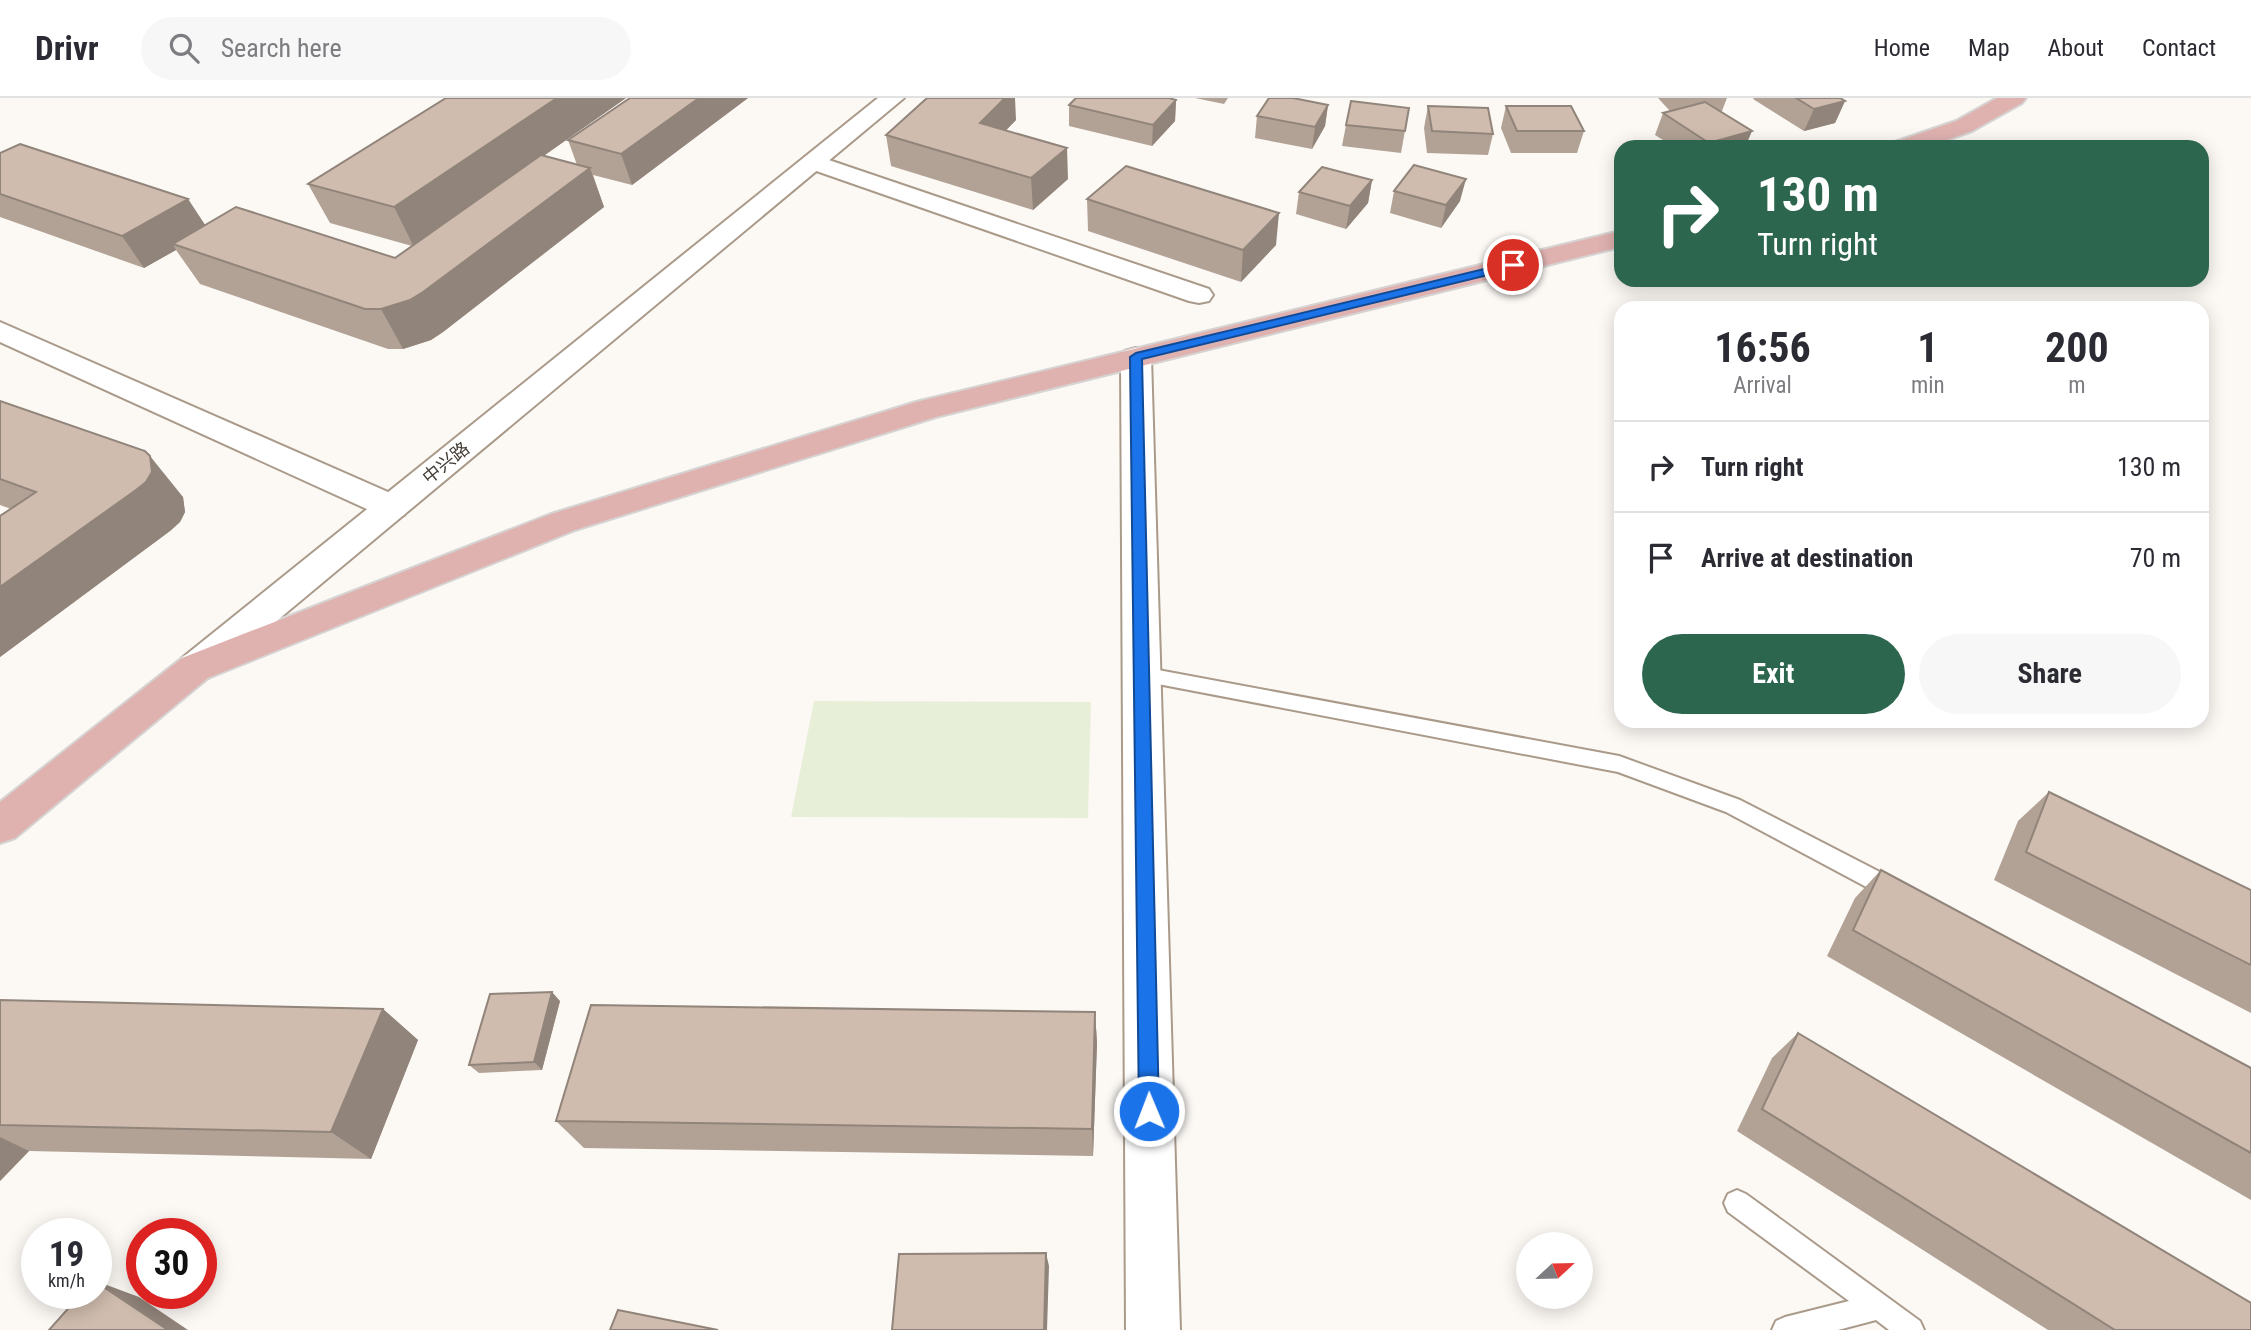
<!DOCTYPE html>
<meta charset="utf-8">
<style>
body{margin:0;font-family:"Roboto Condensed","Noto Sans SC",sans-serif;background:#f7f7f7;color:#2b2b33;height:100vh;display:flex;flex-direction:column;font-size:26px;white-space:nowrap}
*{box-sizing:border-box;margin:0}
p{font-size:23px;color:#7c7c81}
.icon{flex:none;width:38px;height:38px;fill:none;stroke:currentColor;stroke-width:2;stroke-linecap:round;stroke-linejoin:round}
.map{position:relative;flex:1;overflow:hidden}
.drawer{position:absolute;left:1614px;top:203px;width:595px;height:427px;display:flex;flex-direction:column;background:#fff;border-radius:21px;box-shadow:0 4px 18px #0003}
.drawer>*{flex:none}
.guide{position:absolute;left:1614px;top:42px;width:595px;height:147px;border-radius:21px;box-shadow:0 4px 18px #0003;background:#2d664e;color:#fff;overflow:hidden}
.needle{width:46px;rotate:68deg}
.tools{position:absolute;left:1516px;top:1134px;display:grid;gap:14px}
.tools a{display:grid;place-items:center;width:77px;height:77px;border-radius:50%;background:#fff;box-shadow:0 4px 18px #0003;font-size:35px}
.speed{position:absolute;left:21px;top:1120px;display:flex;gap:14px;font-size:35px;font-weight:700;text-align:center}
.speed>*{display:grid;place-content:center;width:91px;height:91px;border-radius:50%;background:#fff;box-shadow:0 4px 18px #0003;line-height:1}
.speed small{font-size:18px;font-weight:400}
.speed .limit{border:10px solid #d22;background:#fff;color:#111}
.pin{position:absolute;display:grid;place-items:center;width:60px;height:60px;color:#fff;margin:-30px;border:4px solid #fff;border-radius:50%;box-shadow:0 2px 7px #0007}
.me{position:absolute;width:77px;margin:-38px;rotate:359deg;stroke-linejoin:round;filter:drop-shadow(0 0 5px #0008)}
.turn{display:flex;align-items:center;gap:24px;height:147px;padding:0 28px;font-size:32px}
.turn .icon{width:91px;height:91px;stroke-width:2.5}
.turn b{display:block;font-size:49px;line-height:60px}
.eta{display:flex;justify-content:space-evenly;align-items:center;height:119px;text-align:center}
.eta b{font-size:42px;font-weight:700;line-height:49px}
.button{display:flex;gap:14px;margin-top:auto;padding:14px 28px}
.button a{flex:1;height:80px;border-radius:42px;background:#2d664e;color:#fff;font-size:28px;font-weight:700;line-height:80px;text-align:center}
.button a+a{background:#f7f7f7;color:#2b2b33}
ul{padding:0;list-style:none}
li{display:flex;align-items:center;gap:21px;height:91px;padding:0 28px;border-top:2px solid #e1e1e2}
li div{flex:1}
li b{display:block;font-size:26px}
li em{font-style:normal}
header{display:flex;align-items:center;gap:42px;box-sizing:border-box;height:98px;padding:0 35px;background:#fff;border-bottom:2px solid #e1e1e2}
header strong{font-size:33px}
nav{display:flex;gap:38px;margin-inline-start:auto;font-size:24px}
.search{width:490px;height:63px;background:#f7f7f7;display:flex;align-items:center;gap:18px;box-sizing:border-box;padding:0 24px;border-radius:38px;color:#7c7c81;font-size:26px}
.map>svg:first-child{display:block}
.green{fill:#e8efd8}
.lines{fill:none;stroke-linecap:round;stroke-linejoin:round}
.service-casing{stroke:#aa9a8a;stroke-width:4}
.minor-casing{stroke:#aa9a8a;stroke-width:4}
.secondary-casing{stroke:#aa9a8a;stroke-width:4}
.primary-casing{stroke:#d6d4d3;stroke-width:4}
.service{fill:#fff;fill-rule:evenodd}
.minor{fill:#fff;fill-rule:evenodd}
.secondary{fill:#fff;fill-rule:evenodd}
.primary{fill:#dfb2b0;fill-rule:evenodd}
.wall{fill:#b2a296}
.shaded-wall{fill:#91847a}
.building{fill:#cfbcae;stroke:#91847a;stroke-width:2}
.route{fill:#1a73e8;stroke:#114b97;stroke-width:2}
.labels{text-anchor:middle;stroke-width:5;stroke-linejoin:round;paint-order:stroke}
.street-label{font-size:18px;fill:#433c35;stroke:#fff}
</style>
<header>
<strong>Drivr</strong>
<div class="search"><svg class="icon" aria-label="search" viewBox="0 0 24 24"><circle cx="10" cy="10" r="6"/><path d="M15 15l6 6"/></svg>Search here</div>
<nav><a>Home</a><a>Map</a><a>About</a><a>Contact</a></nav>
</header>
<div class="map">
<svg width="2251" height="1232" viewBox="0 0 2251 1232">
<rect width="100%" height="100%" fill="#fcf9f5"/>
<!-- green -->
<polygon class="green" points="814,603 1091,604 1088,720 791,719"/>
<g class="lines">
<defs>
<g id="service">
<polygon points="1142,569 1619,658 1740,702 1903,786 1906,793 1903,800 1895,802 1887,800 1726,714 1618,674 1142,583 1135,581 1133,576 1135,571"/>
<polygon points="1737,1092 1746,1096 1920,1223 1924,1232 1889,1232 1876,1222 1838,1232 1772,1232 1776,1223 1785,1219 1849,1203 1728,1114 1724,1105 1728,1096"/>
</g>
<g id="minor">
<polygon points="814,57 1209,191 1213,197 1209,203 1199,205 1189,203 805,69 802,64 805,59"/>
<polygon points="0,224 404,401 409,409 404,417 392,420 380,417 0,244"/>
<polygon points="1136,250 1147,253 1151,259 1180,1232 1126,1232 1121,259 1125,253"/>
</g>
<polygon id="secondary" points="878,0 904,0 208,580 195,584 182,580 176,570 182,560"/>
<g id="primary">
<polygon points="1997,0 2026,0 2022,5 1972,33 1927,49 1892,49 1895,44 1956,23"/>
<polygon points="1620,133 1620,149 936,319 575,432 208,580 15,740 0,745 0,704 182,560 551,416 916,304"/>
</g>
</defs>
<!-- service casing -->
<use href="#service" class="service-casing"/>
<!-- minor casing -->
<use href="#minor" class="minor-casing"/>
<!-- secondary casing -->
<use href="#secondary" class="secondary-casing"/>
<!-- primary casing -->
<use href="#primary" class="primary-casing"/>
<!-- service -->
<use href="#service" class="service"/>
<!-- minor -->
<use href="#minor" class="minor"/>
<!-- secondary -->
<use href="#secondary" class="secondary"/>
<!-- primary -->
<use href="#primary" class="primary"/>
</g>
<!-- wall -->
<g class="wall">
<polygon points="446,0 626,0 543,58 577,67 568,42 630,0 748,0 632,87 593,77 604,109 443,234 431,242 403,251 388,251 200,186 176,152 144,170 0,119 0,55 188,101 205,127 395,160 412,148 330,125 308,86"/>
<polygon points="1195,0 1228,0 1224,6"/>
<polygon points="1658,0 1727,0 1722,13 1720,13 1752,33 1745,49 1674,49 1655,37 1663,15 1670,13"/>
<polygon points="1754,0 1840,0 1845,3 1835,25 1804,33 1753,1"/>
<polygon points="1176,2 1175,23 1152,48 1069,28 1069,7"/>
<polygon points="1328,7 1325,28 1312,51 1255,40 1257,18"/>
<polygon points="1428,8 1493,36 1488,57 1427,55 1424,30"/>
<polygon points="1506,8 1584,33 1577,55 1511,55 1501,30"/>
<polygon points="1409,10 1401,55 1342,48 1346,27"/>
<polygon points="1016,22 1006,32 1068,81 1033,112 891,68 886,37"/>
<polygon points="1372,82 1368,105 1346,131 1296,116 1299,94"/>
<polygon points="1394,93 1460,103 1441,130 1390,115"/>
<polygon points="1087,101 1276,147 1241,184 1088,133"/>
<polygon points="0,303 183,399 185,414 180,424 170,433 0,559 0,418 11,411 0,407"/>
<polygon points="2049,694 2251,792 2251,915 1994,782 2018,723"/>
<polygon points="1881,772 2251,970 2251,1102 1827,858 1855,800"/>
<polygon points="0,902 383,911 418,942 371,1061 29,1053 0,1083"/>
<polygon points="560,903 542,972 479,975 469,967"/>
<polygon points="1095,914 1097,945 1093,1058 584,1050 556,1023"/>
<polygon points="1798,935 2251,1232 2048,1232 1737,1033 1772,960"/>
</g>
<!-- shaded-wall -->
<g class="shaded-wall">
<polygon points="557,0 626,0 414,149 394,109"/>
<polygon points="699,0 748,0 632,87 621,56"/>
<polygon points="1005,0 1015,0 1016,22 983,56 980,25"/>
<polygon points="1176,2 1175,23 1152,48 1153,27"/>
<polygon points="1845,3 1835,25 1804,33 1814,11"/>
<polygon points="1328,7 1325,28 1312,51 1315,29"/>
<polygon points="1752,33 1745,49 1708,49 1709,45"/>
<polygon points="1067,50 1068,81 1033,112 1031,80"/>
<polygon points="590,70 604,109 443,234 431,242 403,251 381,211"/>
<polygon points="1466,81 1460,103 1441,130 1446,107"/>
<polygon points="1372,82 1368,105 1346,131 1350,108"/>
<polygon points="188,101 209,133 173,146 176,152 144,170 122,138"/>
<polygon points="1279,115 1276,147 1241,184 1243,152"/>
<polygon points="150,358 183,399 185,414 180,424 170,433 0,559 0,489"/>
<polygon points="552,894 560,903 542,972 534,964"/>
<polygon points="383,911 418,942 371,1061 331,1034"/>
<polygon points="1095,914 1097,945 1093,1058 1092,1031"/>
<polygon points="0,1039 29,1053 0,1083"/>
<polygon points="1046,1155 1049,1168 1047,1232 1044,1232"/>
<polygon points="96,1183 139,1199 188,1232 168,1232"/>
</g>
<!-- building -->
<g class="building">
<polygon points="446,0 557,0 394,109 308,86"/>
<polygon points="630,0 699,0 621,56 568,42"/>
<polygon points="927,0 1005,0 980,25 1067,50 1031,80 886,37"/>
<polygon points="1076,0 1169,0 1176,2 1153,27 1069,7"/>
<polygon points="1269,0 1293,0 1328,7 1315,29 1257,18"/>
<polygon points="1796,0 1840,0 1845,3 1814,11"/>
<polygon points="1351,3 1409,10 1405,33 1346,27"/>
<polygon points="1705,4 1752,33 1709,45 1663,15"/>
<polygon points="1428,8 1488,10 1493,36 1432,33"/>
<polygon points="1506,8 1571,8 1584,33 1517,33"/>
<polygon points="20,46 188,101 122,138 0,96 0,55"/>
<polygon points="541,57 590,70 423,194 410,202 381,211 365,211 173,146 236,109 395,160"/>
<polygon points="1414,67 1466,81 1446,107 1394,93"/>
<polygon points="1126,68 1279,115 1243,152 1087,101"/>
<polygon points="1322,69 1372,82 1350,108 1299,94"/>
<polygon points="0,303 145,353 150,358 152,374 146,384 136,392 0,489 0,418 36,394 0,381"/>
<polygon points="2049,694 2251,792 2251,867 2026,754"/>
<polygon points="1881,772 2251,970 2251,1055 1853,832"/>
<polygon points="552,894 534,964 469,967 490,896"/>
<polygon points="0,902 383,911 331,1034 0,1027"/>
<polygon points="591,907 1095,914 1092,1031 556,1023"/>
<polygon points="1798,935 2251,1205 2251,1232 2115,1232 1762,1011"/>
<polygon points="1046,1155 1044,1232 892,1232 899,1156"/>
<polygon points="96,1184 168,1232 49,1232 82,1195 96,1195"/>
<polygon points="618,1212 718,1232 610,1232"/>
</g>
<!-- route -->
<polygon class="route" points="1513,164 1517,165 1517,170 1142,261 1159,1013 1156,1020 1149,1023 1142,1020 1139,1013 1130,259 1136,255"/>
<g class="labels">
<!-- street labels -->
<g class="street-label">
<text transform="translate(446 365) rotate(-39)" y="6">中兴路</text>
</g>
</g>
</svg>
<div class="tools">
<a><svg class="needle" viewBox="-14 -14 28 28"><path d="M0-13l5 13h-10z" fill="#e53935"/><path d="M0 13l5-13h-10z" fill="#7c7c81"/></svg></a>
</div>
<div class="speed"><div>19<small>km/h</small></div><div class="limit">30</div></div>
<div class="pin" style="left:1513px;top:167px;background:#d93025"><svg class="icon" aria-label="arrive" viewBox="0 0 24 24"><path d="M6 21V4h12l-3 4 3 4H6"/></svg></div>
<svg class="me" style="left:1149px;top:1013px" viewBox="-20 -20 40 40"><circle r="17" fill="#1a73e8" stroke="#fff" stroke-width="3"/><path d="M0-11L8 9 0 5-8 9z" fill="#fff"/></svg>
<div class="guide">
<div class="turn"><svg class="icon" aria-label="right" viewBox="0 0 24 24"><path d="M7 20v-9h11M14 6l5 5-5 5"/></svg><div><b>130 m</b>Turn right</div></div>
</div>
<section class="drawer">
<div class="eta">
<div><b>16:56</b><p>Arrival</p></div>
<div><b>1</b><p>min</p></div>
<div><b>200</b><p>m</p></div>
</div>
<ul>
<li><svg class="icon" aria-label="right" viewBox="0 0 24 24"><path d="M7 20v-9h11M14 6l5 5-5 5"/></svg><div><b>Turn right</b></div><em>130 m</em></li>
<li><svg class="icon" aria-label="arrive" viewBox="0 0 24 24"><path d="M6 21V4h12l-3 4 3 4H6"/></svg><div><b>Arrive at destination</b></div><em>70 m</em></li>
</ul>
<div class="button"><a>Exit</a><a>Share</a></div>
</section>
</div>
